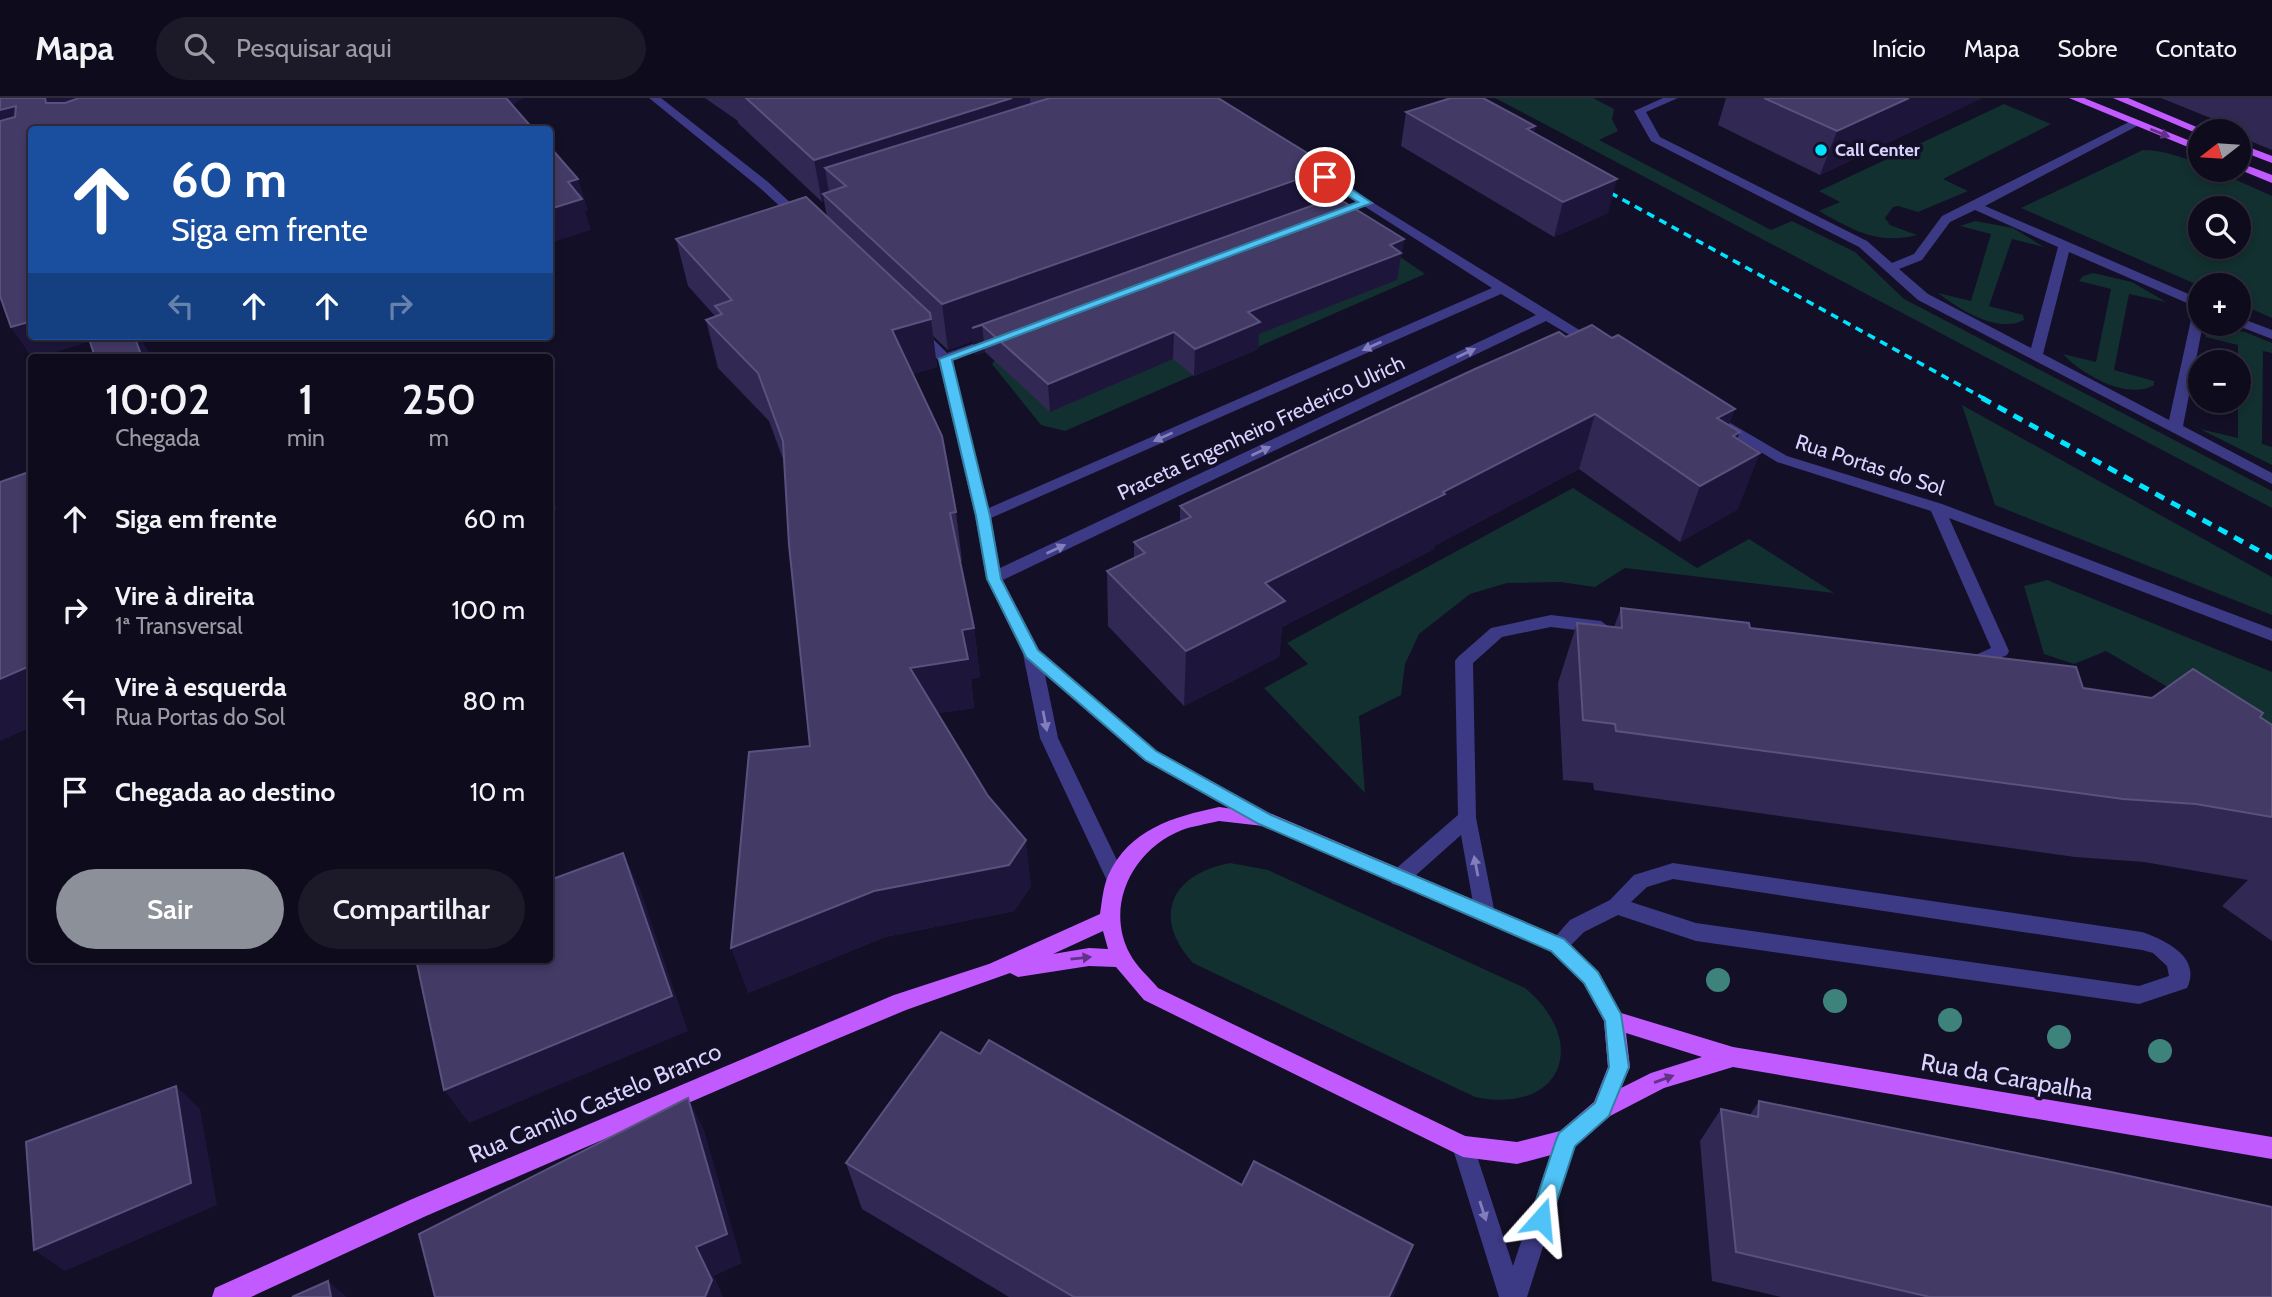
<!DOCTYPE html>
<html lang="pt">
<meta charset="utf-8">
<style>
body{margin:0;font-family:Cabin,sans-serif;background:#1c1929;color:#f1f3f6;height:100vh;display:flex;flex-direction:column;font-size:26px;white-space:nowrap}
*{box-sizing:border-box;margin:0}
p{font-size:23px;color:#9b9ba3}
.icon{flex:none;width:38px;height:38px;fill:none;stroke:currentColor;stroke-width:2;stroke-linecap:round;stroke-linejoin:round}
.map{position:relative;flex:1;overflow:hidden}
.panel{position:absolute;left:28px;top:256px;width:525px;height:609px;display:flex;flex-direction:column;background:#0e0b1c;border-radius:7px;box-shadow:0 4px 10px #0003,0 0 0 2px #2e2b3b}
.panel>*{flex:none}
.hud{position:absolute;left:28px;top:28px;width:525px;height:214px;border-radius:7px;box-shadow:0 4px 10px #0003,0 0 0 2px #2e2b3b;background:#1a4fa0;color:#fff;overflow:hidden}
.needle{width:46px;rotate:253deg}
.buttons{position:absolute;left:2188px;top:21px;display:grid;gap:14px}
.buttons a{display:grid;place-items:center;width:63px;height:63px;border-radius:50%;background:#0e0b1c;box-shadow:0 4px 10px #0003,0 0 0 2px #2e2b3b;font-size:35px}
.pin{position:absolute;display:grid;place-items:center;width:60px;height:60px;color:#fff;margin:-30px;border:4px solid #fff;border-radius:50%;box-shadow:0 2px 7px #0007}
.me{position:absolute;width:77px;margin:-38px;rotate:18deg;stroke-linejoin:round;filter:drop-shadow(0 0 5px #0008)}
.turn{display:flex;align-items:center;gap:24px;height:147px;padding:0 28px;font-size:32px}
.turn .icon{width:91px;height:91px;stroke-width:2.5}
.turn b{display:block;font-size:49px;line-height:60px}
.lanes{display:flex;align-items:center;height:66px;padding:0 28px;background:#0003;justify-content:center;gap:35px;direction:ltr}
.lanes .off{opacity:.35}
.eta{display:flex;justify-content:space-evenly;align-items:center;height:119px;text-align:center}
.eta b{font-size:42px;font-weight:600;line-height:49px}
.button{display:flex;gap:14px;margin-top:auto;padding:14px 28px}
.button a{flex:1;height:80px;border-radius:42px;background:#8c9099;color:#fff;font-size:28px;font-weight:600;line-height:80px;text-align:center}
.button a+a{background:#1c1929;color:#f1f3f6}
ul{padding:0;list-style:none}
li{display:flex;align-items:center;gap:21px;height:91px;padding:0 28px}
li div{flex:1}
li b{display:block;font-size:26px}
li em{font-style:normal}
header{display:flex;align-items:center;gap:42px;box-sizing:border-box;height:98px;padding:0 35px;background:#0e0b1c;border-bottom:2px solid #2e2b3b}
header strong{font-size:33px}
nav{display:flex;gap:38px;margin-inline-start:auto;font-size:24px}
.search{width:490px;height:63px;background:#1c1929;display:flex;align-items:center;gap:18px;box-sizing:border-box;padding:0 24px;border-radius:38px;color:#9b9ba3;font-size:26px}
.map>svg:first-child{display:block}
.green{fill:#12302f;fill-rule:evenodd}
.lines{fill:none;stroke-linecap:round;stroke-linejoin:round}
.minor{fill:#3d3a85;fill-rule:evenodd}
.major{fill:#c25bff;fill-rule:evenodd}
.rail-far1{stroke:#00e5ff;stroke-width:3.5;stroke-dasharray:8 6;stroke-linecap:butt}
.rail{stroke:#00e5ff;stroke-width:5;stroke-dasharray:10 8;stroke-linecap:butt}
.tree{fill:#3d827b}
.wall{fill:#312854}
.shaded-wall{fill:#1d163a}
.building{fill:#433a66;stroke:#5a527e;stroke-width:2}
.oneway{fill:#623188}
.oneway2{fill:#837fbc}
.route{fill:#4fc3f7;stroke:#337fa1;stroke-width:2}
.poi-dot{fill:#00e5ff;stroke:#130f26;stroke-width:2.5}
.labels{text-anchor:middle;stroke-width:7;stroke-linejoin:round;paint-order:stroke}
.far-poi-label{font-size:18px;font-weight:bold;fill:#d9d4ff;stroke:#130f26;text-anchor:start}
.street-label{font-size:21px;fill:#d9d4ff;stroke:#130f26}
.near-street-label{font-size:24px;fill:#d9d4ff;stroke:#130f26}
</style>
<header>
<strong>Mapa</strong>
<div class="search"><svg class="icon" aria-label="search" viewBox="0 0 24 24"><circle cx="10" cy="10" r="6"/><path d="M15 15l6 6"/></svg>Pesquisar aqui</div>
<nav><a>Início</a><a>Mapa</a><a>Sobre</a><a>Contato</a></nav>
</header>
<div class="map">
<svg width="2272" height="1199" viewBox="0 0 2272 1199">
<rect width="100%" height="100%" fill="#130f26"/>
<!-- green -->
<g class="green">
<polygon points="1495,0 1593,0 1614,11 1612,21 1618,33 1599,42 1771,132 1792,123 1855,154 1904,201 2272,393 2272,410"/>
<path d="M2004,6L2051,26L1943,81L1968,93L1918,114L1898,108L1893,109L1885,120L1890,127L1917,137C1877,147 1853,132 1819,113L1840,104L1819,93Z"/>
<path d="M2143,52C2163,52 2181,59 2200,66V72H2214L2272,98V220L2238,205V187L2200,188L2021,110ZM2200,110H2238V149H2200Z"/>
<path d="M1975,123L2013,130L2044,149L2012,141L1989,208L2023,217L2024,222C1997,236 1959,211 1938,195L1971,203L1991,136L1960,128Z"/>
<polygon points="1358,130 1425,176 1065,333 1041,327 992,266 997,260"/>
<path d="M2093,175L2132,184L2166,204L2129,196L2114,272L2154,283V287C2128,303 2081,276 2063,256L2096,264L2111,191L2079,183L2083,178Z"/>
<polygon points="2218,230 2245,234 2272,245 2272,255 2263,253 2262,346 2272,349 2272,367 2200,331 2238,340 2238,247 2205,239 2209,233"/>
<polygon points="1962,307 2272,479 2272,517 1995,407"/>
<polygon points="1573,390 1697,470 1749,441 1834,495 1625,470 1595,489 1560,484 1507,485 1470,496 1419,536 1405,566 1401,597 1359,618 1365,695 1264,590 1308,566 1287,545"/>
<polygon points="2047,482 2272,574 2272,650 2106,553 2074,566 2044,556 2024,488"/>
<path d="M1230,765L1268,772L1525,890C1591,945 1561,1017 1475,999L1193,865C1151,819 1171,776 1230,765Z"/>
</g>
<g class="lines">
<!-- minor -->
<g class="minor">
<polygon points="649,0 661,0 768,84 807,120 807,126 799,126 760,90"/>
<path d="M1663,0H1678L1646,14L1660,39L1867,143L1892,165L1914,156L1942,118L2131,23H2139V27L1985,108L2200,201V226H2203L2183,328L2272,375V386L1918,202L1859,149L1651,43L1634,13ZM1975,112L2058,149L2031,250L1928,196L1899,171L1922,162L1950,124ZM2069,154L2194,208L2169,322L2043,256Z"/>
<path d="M1304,62L1602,246L1595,250L1590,249L1546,223L1003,482L1039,552L1157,653L1272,716L1274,721L1272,726L1265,729L1258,726L1145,663L1045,577L1058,640L1126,781L1123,787L1116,789L1109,787L1040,640L1023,556L986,480L975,418L938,262L911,234L918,230L923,231L947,255L995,238L1002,242L952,263L989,410L1492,190L1300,67L1298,65ZM1501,196L1536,217L1000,470L991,420Z"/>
<polygon points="2238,219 2272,232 2272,241 2233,226 2238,226"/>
<polygon points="1720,319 1787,358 1942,406 2272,531 2272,543 1949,420 2009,553 2007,557 1974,571 1962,571 1959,567 1962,563 1991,550 1931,413 1777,364 1715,326 1715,320"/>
<polygon points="1551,517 1601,523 1609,529 1601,535 1551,529 1502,539 1473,565 1476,720 1495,816 1492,822 1485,824 1478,822 1475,816 1461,737 1406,786 1399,788 1392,786 1389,780 1392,774 1458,717 1455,563 1458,559 1491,530"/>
<path d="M1673,765L2142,834C2165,842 2202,859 2187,890L2139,906L1696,843L1618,817L1584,834L1565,853L1558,856L1551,853L1548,847L1570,822L1610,802L1634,777ZM1673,781L2142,852L2153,855L2167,868L2169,878L2139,888L1696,825L1631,804L1647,789Z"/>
<polygon points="1566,1031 1574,1035 1577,1042 1527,1199 1499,1199 1452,1048 1455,1040 1463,1037 1471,1040 1513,1168 1555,1042 1558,1035"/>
</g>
<!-- major -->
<g class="major">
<polygon points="2069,0 2084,0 2200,47 2200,54"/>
<polygon points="2113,0 2128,0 2206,33 2196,35"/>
<polygon points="2238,45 2272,58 2272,65 2238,52"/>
<polygon points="2238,64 2272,77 2272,85 2238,71"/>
<path d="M1219,709L1272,716L1565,841L1598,874L1621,915L1733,949L2272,1039V1061L1733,969L1664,990L1610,1018L1574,1049L1566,1053L1517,1066L1463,1059L1144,902L1116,869L1089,868L1018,879L1010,875L906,912L832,943L426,1118L251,1199H212L215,1190L410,1102L818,929L894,897L989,866L1100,816C1102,804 1103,789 1108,778C1129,731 1173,719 1219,709ZM1219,723L1263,728L1551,853L1584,886L1604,923L1608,969L1594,1004L1560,1033L1517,1044L1465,1038L1158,890C1149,879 1136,868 1130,856C1104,808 1133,751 1182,732C1193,728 1207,726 1219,723ZM1103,833L1108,851L1089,850L1053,856ZM1626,935L1702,959L1651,975L1621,990L1630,969Z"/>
</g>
<!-- rail-far1 -->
<polyline class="rail-far1" points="1598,88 1985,301"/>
<!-- rail -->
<polyline class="rail" points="1982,300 2272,460"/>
</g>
<!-- trees -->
<g class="tree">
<circle cx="1718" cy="882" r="12"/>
<circle cx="1835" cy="903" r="12"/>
<circle cx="1950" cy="922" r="12"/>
<circle cx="2059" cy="939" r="12"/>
<circle cx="2160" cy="953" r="12"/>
</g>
<!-- wall -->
<g class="wall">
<polygon points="705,0 1218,0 1320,63 1320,69 1324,72 1320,104 1404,141 1397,182 1259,236 1258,251 1194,278 1173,261 1050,314 985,254 975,257 973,243 948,252 933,238 937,269 913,276 956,414 962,463 960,463 974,530 980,579 971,581 974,610 938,615 1031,788 1014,813 885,839 748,895 810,648 784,364 769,323 718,270 706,222 715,218 688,188 676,141 827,119 824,103 822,104 738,25 738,23"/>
<polygon points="1726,0 1982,0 1820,77 1718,27"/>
<polygon points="2161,0 2272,0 2272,52 2238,38 2240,32"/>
<polygon points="1406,14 1535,28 1534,35 1608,115 1554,139 1401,48"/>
<polygon points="1566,239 1612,240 1729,327 1737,341 1738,411 1680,444 1579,371 1434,448 1434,451 1282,529 1279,559 1184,608 1108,528 1107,473 1134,460 1134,444 1180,424 1180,408"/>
<polygon points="1621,510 1750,530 2083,590 2260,619 2272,627 2272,843 2222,808 2248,782 2144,764 2075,759 1594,692 1593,685 1563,682 1558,585 1577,525 1614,529"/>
<polygon points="980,956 1242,1087 1413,1147 1393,1199 1009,1199 862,1111 846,1065"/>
<polygon points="1759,1003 2272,1199 1781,1199 1712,1183 1700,1043 1721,1011 1750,1017"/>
</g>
<!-- shaded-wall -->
<g class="shaded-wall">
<polygon points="45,0 146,0 62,30 46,5"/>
<polygon points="498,0 523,0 503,15"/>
<polygon points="1012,0 1030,0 1032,35 846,88 825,70 830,101 823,96 824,103 822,104 814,62"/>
<polygon points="1909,0 1982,0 1820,77 1837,33"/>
<polygon points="16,8 32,34 0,46 0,12"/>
<polygon points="1535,28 1528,62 1527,31"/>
<polygon points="1320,63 1319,73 1324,72 1319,116 982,227 985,254 975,257 973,243 948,252 942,206"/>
<polygon points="578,81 588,112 585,113 591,132 550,145 550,111 568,84"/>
<polygon points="1617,81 1608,115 1554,139 1563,104"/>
<polygon points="1404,141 1397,182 1259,236 1258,251 1194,278 1195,251 1248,214"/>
<polygon points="931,221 937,269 900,280 892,232"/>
<polygon points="32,223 32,238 108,238 40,259 32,259 32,260 11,229"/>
<polygon points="1174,234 1173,261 1050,314 1048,286"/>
<polygon points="134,238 139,238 152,259 142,259"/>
<polygon points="1735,311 1714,366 1717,320"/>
<polygon points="1595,316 1579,371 1434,448 1434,451 1282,529 1279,559 1184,608 1186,553 1265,485"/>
<polygon points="1740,334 1724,375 1760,355 1738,411 1680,444 1700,388 1733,338"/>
<polygon points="550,393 557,411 550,414"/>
<polygon points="974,530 980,579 971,581 974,610 919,618 910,570 962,532"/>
<polygon points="32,567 32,629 0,643 0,581"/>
<polygon points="1026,742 1031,788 1014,813 885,839 748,895 731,850 874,793"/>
<polygon points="623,755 640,791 688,933 469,1025 444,992"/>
<polygon points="176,988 200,1011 217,1107 65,1173 34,1152"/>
<polygon points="688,1000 704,1032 742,1165 714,1178 723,1199 705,1199 696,1149"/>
<polygon points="1413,1147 1393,1199 1389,1199"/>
<polygon points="328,1183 347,1199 331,1199"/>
</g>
<!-- building -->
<g class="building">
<polygon points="0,0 45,0 46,5 65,5 79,0 506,0 534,32 32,32 32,223 11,229 0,198 0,23 15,19 16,8 0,12"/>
<polygon points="746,0 1012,0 814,62"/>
<polygon points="1050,0 1218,0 1320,63 1314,66 1324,72 942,206 823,96 846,88 825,70"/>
<polygon points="1451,0 1483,0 1535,28 1527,31 1617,81 1563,104 1406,14"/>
<polygon points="1764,0 1909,0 1837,33"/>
<polygon points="550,49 578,81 568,84 582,101 550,111"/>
<polygon points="806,99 930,215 931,221 892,232 942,338 956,414 950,415 974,530 962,532 968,561 910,570 988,698 1026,742 1009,767 874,793 731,850 749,654 810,648 789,447 783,343 758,275 706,222 722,216 715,208 732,202 676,141"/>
<polygon points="1336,99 1404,141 1390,147 1401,155 1248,214 1260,224 1195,251 1174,234 1048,286 982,227 972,230"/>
<polygon points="1592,227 1612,240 1618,237 1735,311 1717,320 1740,334 1733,338 1760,355 1700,388 1595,316 1443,394 1445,396 1265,485 1285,503 1186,553 1107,473 1145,455 1134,444 1191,419 1180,408 1475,271 1559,234 1566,239"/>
<polygon points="88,238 134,238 142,259 95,259"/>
<polygon points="32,373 32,567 0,581 0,384"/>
<polygon points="1621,510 1749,525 1750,530 2076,569 2083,590 2152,600 2193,571 2263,615 2260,619 2272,627 2272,719 2196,706 2123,701 1616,633 1615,626 1583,622 1577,525 1622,530"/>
<polygon points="623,755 672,898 444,992 416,861 550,861 550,782"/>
<polygon points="941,934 980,956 989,942 1242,1087 1254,1063 1413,1147 1389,1199 1074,1199 846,1065"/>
<polygon points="176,988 191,1085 34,1152 26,1044"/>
<polygon points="688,1000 727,1136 696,1149 712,1182 705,1199 435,1199 419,1136"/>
<polygon points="1759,1003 2111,1074 2272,1109 2272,1199 1930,1199 1736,1154 1721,1011 1758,1019"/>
<polygon points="328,1183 331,1199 292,1199"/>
</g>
<!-- one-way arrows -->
<defs><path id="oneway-solid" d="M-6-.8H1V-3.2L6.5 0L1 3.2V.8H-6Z" transform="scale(1.75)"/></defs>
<g class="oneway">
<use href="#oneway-solid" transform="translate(2160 35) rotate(22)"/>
<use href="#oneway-solid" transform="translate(1081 860) rotate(-6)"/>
<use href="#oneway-solid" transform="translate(1664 981) rotate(-20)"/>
</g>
<g class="oneway2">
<use href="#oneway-solid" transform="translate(1372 248) rotate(156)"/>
<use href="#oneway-solid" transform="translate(1466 255) rotate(-25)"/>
<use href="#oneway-solid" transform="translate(1163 339) rotate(156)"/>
<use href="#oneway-solid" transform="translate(1261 353) rotate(-25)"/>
<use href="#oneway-solid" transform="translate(1056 451) rotate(-25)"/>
<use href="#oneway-solid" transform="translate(1045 623) rotate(79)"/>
<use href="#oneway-solid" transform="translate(1476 768) rotate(-101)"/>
<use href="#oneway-solid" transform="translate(1483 1113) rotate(72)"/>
</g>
<!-- route -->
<polygon class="route" points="1321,76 1329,76 1372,105 952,262 990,418 1001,481 1038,552 1156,653 1271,717 1564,841 1598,874 1621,916 1629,969 1609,1018 1575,1048 1551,1121 1548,1128 1541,1131 1533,1128 1530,1121 1556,1042 1559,1035 1595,1005 1609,969 1605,923 1584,885 1551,853 1259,726 1145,662 1026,559 987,481 976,418 939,261 1358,104 1321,81"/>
<!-- markers -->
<circle class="poi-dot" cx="1821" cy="52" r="7"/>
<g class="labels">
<!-- far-poi labels -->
<g class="far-poi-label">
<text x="1835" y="58">Call Center</text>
</g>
<!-- street labels -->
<g class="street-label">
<text transform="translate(1261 330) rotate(-25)" y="7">Praceta Engenheiro Frederico Ulrich</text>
<text transform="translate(1870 367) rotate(18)" y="7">Rua Portas do Sol</text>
</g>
<!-- near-street labels -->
<g class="near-street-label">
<text transform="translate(2007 979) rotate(10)" y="8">Rua da Carapalha</text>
<text transform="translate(595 1005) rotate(-23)" y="8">Rua Camilo Castelo Branco</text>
</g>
</g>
</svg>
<div class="buttons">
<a><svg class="needle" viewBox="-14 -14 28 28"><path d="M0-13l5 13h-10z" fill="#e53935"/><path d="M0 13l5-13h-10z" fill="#9b9ba3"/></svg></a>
<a><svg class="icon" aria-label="search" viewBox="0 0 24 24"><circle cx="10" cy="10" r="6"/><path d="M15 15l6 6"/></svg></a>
<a>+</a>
<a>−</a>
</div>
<div class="pin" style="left:1325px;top:79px;background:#d93025"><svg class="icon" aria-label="arrive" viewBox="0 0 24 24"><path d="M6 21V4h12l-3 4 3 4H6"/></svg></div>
<svg class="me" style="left:1541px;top:1121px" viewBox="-20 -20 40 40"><path d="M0-17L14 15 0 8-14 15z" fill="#4fc3f7" stroke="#fff" stroke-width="4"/></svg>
<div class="hud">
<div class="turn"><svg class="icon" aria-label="ahead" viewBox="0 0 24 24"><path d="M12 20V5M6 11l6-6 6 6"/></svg><div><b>60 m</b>Siga em frente</div></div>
<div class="lanes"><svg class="icon off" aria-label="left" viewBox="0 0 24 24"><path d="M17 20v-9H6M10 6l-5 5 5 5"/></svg><svg class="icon" aria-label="ahead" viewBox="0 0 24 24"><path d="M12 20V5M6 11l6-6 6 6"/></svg><svg class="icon" aria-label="ahead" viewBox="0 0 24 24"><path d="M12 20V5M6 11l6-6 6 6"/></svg><svg class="icon off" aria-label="right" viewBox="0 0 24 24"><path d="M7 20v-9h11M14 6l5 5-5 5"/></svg></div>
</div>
<section class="panel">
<div class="eta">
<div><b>10:02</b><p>Chegada</p></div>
<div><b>1</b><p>min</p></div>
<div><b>250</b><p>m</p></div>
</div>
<ul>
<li><svg class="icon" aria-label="ahead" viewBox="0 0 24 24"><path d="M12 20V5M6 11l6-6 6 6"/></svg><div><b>Siga em frente</b></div><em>60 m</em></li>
<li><svg class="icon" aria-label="right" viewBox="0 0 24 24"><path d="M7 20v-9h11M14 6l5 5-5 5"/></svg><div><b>Vire à direita</b><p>1ª Transversal</p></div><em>100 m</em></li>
<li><svg class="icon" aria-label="left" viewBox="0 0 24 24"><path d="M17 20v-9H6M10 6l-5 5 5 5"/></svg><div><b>Vire à esquerda</b><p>Rua Portas do Sol</p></div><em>80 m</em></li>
<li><svg class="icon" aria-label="arrive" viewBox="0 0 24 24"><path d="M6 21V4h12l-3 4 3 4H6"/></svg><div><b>Chegada ao destino</b></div><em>10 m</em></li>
</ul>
<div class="button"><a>Sair</a><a>Compartilhar</a></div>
</section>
</div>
